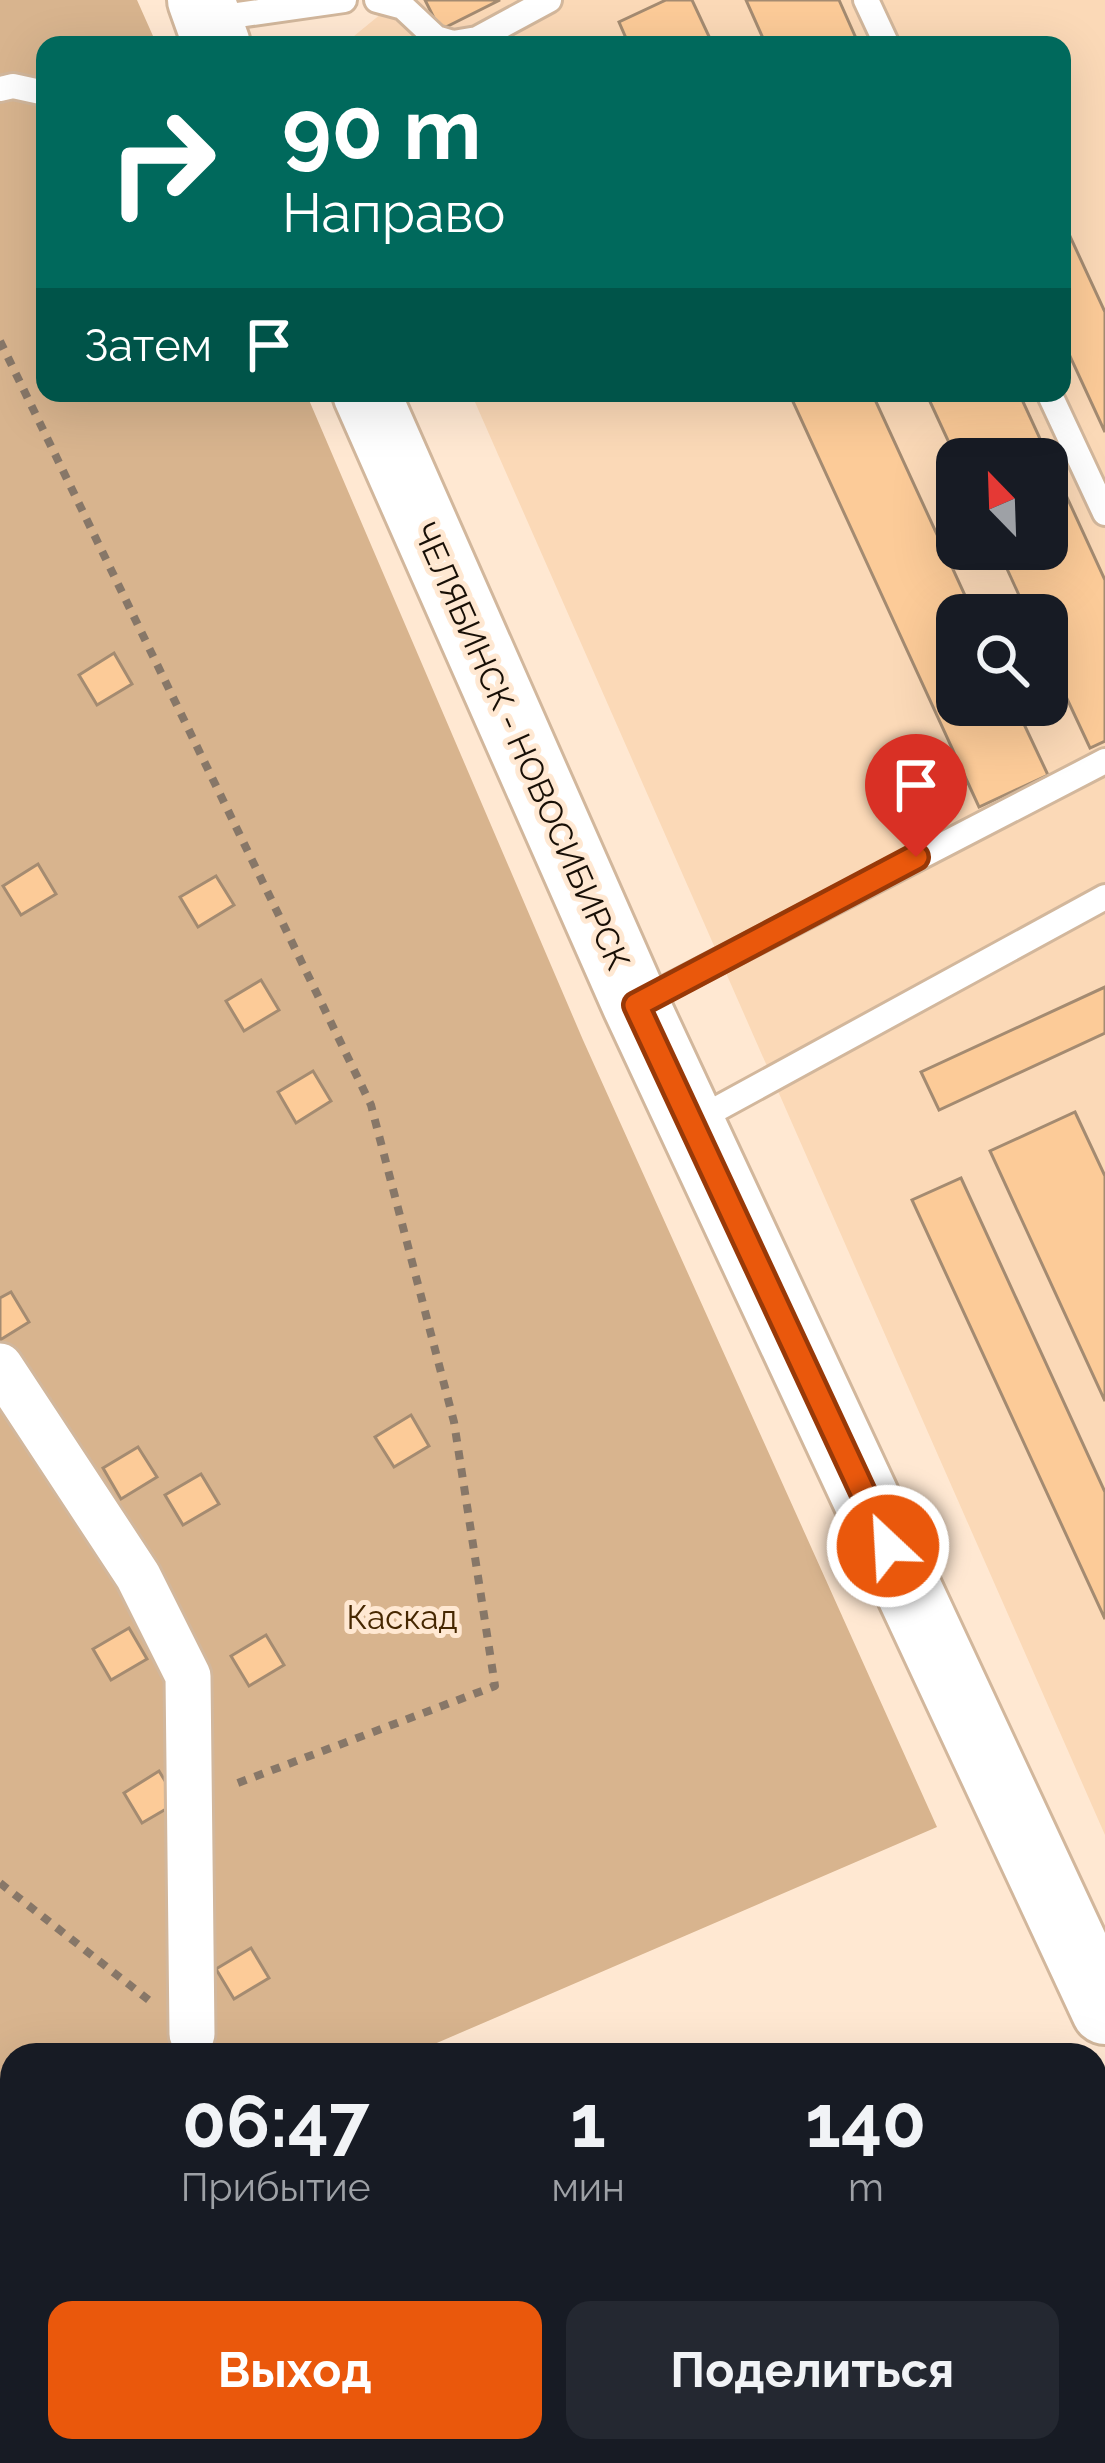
<!DOCTYPE html>
<html lang="ru">
<meta charset="utf-8">
<style>
body{margin:0;font-family:Raleway,sans-serif;background:#242831;color:#f1f3f6;height:100vh;display:flex;flex-direction:column;font-size:45px;white-space:nowrap}
*{box-sizing:border-box;margin:0}
p{font-size:39px;color:#9ea1a6}
.icon{flex:none;width:66px;height:66px;fill:none;stroke:currentColor;stroke-width:2;stroke-linecap:round;stroke-linejoin:round}
.map{position:relative;flex:1;overflow:hidden}
.panel{position:absolute;left:0px;top:2043px;width:1107px;height:420px;display:flex;flex-direction:column;background:#171b24;border-radius:36px 36px 0 0;box-shadow:0 12px 48px #0002}
.panel>*{flex:none}
.banner{position:absolute;left:36px;top:36px;width:1035px;height:366px;border-radius:24px;box-shadow:0 12px 48px #0002;background:#00695c;color:#fff;overflow:hidden}
.needle{width:78px;rotate:337deg}
.buttons{position:absolute;left:936px;top:438px;display:grid;gap:24px}
.buttons a{display:grid;place-items:center;width:132px;height:132px;border-radius:24px;background:#171b24;box-shadow:0 12px 48px #0002;font-size:60px}
.pin{position:absolute;display:grid;place-items:center;width:102px;height:102px;color:#fff;margin:-123px -51px;border-radius:50% 50% 50% 0;rotate:-45deg;box-shadow:0 0 12px #0007}
.pin .icon{rotate:45deg}
.me{position:absolute;width:132px;margin:-66px;rotate:335deg;stroke-linejoin:round;filter:drop-shadow(0 0 9px #0008)}
.turn{display:flex;align-items:center;gap:42px;height:252px;padding:0 48px;font-size:54px}
.turn .icon{width:156px;height:156px;stroke-width:2.5}
.turn b{display:block;font-size:84px;line-height:102px}
.then{display:flex;align-items:center;height:114px;padding:0 48px;background:#0003;gap:24px;font-size:45px}
.eta{display:flex;justify-content:space-evenly;align-items:center;height:204px;text-align:center}
.eta b{font-size:72px;font-weight:700;line-height:84px}
.action{display:flex;gap:24px;margin-top:auto;padding:24px 48px}
.action a{flex:1;height:138px;border-radius:24px;background:#ea580c;color:#fff;font-size:48px;font-weight:700;line-height:138px;text-align:center}
.action a+a{background:#242831;color:#f1f3f6}
.map>svg:first-child{display:block}
.built{fill:#fbd9b7;fill-rule:evenodd}
.green{fill:#d8b48e}
.building{fill:#fccb98;stroke:#a48b71;stroke-width:3}
.lines{fill:none;stroke-linecap:round;stroke-linejoin:round}
.lane-casing{stroke:#d2b79c;stroke-width:30}
.street-casing{stroke:#d2b79c;stroke-width:51}
.highway-casing{stroke:#d2b79c;stroke-width:72}
.path{stroke:#877768;stroke-width:8;stroke-dasharray:9 9;stroke-linecap:butt}
.lane{stroke:#fff;stroke-width:24}
.street{stroke:#fff;stroke-width:45}
.highway{stroke:#fff;stroke-width:66}
.route-casing{stroke:#983908;stroke-width:30}
.route{stroke:#ea580c;stroke-width:21}
.labels{text-anchor:middle;stroke-width:10;stroke-linejoin:round;paint-order:stroke}
.street-label{font-size:33px;fill:#180f06;stroke:#ffe8d2}
.park-label{font-size:33px;fill:#462700;stroke:#ffe8d2}
</style>
<div class="map">
<svg width="1105" height="2463" viewBox="0 0 1105 2463">
<rect width="100%" height="100%" fill="#ffe8d2"/>
<!-- built -->
<path class="built" d="M398,0H1105V1835L471,393H1062V45H343ZM957,459H1047V549H957ZM957,615H1047V705H957Z"/>
<!-- green -->
<polygon class="green" points="0,0 137,0 157,45 45,45 45,393 306,393 583,1040 937,1827 409,2055 12,2055 12,2199 0,2186"/>
<!-- building -->
<g class="building">
<polygon points="425,0 500,0 440,30"/>
<polygon points="666,0 692,0 713,45 629,45 619,22"/>
<polygon points="746,0 839,0 859,45 766,45"/>
<polygon points="1062,219 1105,312 1105,432 1062,339"/>
<polygon points="789,393 872,393 974,615 957,615 957,705 1015,705 1048,775 979,807"/>
<polygon points="926,393 1019,393 1105,580 1105,741 1090,748 1047,656 1047,615 1028,615 998,549 1047,549 1047,459 957,460"/>
<polygon points="114,653 132,684 97,705 79,675"/>
<polygon points="38,864 56,894 21,915 3,886"/>
<polygon points="216,876 234,905 198,927 180,897"/>
<polygon points="261,980 279,1010 244,1031 226,1001"/>
<polygon points="1105,987 1105,1033 939,1110 921,1072"/>
<polygon points="313,1071 331,1101 296,1123 278,1092"/>
<polygon points="1075,1112 1105,1176 1105,1401 990,1151"/>
<polygon points="961,1178 1105,1492 1105,1619 912,1200"/>
<polygon points="11,1292 29,1322 0,1340 0,1298"/>
<polygon points="411,1415 429,1446 394,1467 375,1437"/>
<polygon points="138,1447 157,1477 121,1499 103,1468"/>
<polygon points="201,1474 219,1504 183,1525 165,1495"/>
<polygon points="129,1628 147,1659 111,1680 93,1649"/>
<polygon points="266,1635 284,1665 249,1686 231,1656"/>
<polygon points="159,1771 178,1802 142,1823 124,1793"/>
<polygon points="251,1948 269,1978 234,1999 216,1969"/>
</g>
<g class="lines">
<defs>
<g id="lane">
<polyline points="377,0 403,7 436,38 453,43 477,39 549,0"/>
<polyline points="866,0 887,45"/>
<polyline points="210,19 344,0"/>
<polyline points="0,89 13,86 45,93"/>
<polyline points="1049,393 1105,513"/>
<polyline points="638,1003 1105,761"/>
<polyline points="693,1122 1105,897"/>
</g>
<polyline id="street" points="0,1366 138,1576 188,1676 192,2034"/>
<g id="highway">
<polyline points="201,0 217,45"/>
<polyline points="366,393 636,1005 1105,2011"/>
</g>
</defs>
<!-- lane casing -->
<use href="#lane" class="lane-casing"/>
<!-- street casing -->
<use href="#street" class="street-casing"/>
<!-- highway casing -->
<use href="#highway" class="highway-casing"/>
<!-- path -->
<g class="path">
<polyline points="0,341 371,1105 454,1422 495,1686 230,1786"/>
<polyline points="0,1883 150,2001"/>
<polyline points="1003,2451 1013,2463"/>
</g>
<!-- lane -->
<use href="#lane" class="lane"/>
<!-- street -->
<use href="#street" class="street"/>
<!-- highway -->
<use href="#highway" class="highway"/>
</g>
<g class="lines">
<defs>
<polyline id="route" points="888,1546 636,1005 916,857"/>
</defs>
<!-- route casing -->
<use href="#route" class="route-casing"/>
<!-- route -->
<use href="#route" class="route"/>
</g>
<g class="labels">
<!-- street labels -->
<g class="street-label">
<text transform="translate(522 746) rotate(66)" y="12">ЧЕЛЯБИНСК - НОВОСИБИРСК</text>
</g>
<!-- park labels -->
<g class="park-label">
<text x="402" y="1629">Каскад</text>
</g>
</g>
</svg>
<div class="buttons">
<a><svg class="needle" viewBox="-14 -14 28 28"><path d="M0-13l5 13h-10z" fill="#e53935"/><path d="M0 13l5-13h-10z" fill="#9ea1a6"/></svg></a>
<a><svg class="icon" aria-label="search" viewBox="0 0 24 24"><circle cx="10" cy="10" r="6"/><path d="M15 15l6 6"/></svg></a>
</div>
<div class="pin" style="left:916px;top:857px;background:#d93025"><svg class="icon" aria-label="arrive" viewBox="0 0 24 24"><path d="M6 21V4h12l-3 4 3 4H6"/></svg></div>
<svg class="me" style="left:888px;top:1546px" viewBox="-20 -20 40 40"><circle r="17" fill="#ea580c" stroke="#fff" stroke-width="3"/><path d="M0-11L8 9 0 5-8 9z" fill="#fff"/></svg>
<div class="banner">
<div class="turn"><svg class="icon" aria-label="right" viewBox="0 0 24 24"><path d="M7 20v-9h11M14 6l5 5-5 5"/></svg><div><b>90 m</b>Направо</div></div>
<div class="then">Затем<svg class="icon" aria-label="arrive" viewBox="0 0 24 24"><path d="M6 21V4h12l-3 4 3 4H6"/></svg></div>
</div>
<section class="panel">
<div class="eta">
<div><b>06:47</b><p>Прибытие</p></div>
<div><b>1</b><p>мин</p></div>
<div><b>140</b><p>m</p></div>
</div>
<div class="action"><a>Выход</a><a>Поделиться</a></div>
</section>
</div>
